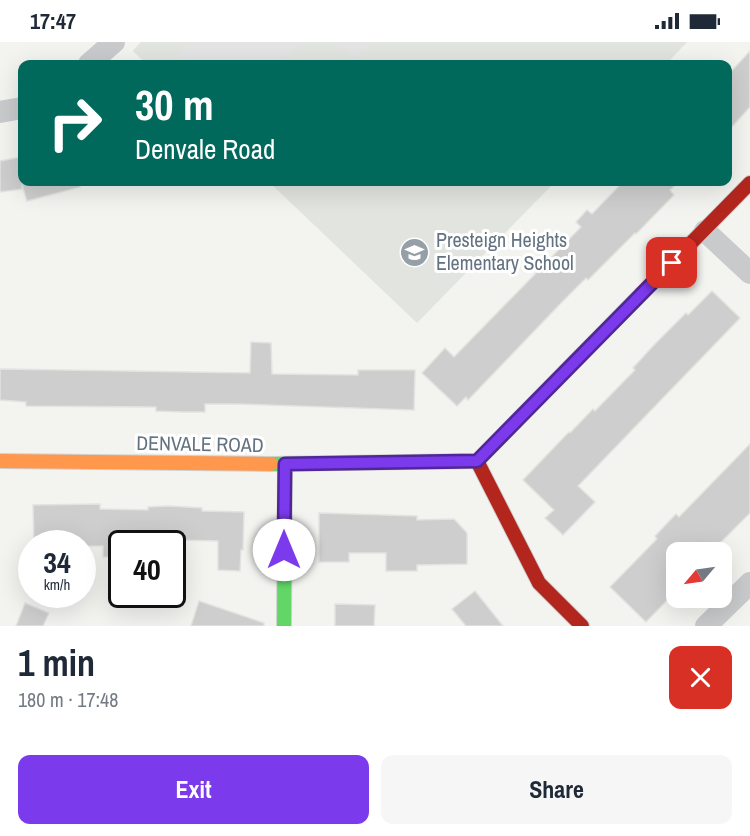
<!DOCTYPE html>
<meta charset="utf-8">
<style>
body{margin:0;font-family:"Archivo Narrow",sans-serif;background:#f6f6f7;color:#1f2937;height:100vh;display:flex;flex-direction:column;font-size:22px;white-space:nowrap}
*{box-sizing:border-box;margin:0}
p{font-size:20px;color:#747a83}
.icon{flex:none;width:33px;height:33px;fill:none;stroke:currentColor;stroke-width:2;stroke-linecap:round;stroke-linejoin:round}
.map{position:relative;height:584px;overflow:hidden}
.side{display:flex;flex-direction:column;background:#fff;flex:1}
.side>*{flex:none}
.hud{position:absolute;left:18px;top:18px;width:714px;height:126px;border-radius:12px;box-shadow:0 6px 24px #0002;background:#00695c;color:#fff;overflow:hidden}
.needle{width:39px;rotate:241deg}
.buttons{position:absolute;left:666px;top:500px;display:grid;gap:12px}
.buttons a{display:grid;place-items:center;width:66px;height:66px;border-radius:12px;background:#fff;box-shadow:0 6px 24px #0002;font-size:30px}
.speed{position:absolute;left:18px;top:488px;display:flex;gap:12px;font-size:30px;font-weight:700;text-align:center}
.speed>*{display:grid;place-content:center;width:78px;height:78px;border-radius:50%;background:#fff;box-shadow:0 6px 24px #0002;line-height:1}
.speed small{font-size:15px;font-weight:400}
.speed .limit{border:3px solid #111;border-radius:9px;background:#fff;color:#111}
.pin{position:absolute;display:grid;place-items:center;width:51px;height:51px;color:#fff;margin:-26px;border-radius:12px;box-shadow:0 3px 9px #0006}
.me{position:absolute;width:66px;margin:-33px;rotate:0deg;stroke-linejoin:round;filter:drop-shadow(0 0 4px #0008)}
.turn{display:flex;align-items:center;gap:21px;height:126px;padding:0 18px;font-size:27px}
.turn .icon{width:78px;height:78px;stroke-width:2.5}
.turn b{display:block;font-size:42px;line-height:51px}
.round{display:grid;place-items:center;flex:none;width:63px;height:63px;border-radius:12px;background:#f6f6f7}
.head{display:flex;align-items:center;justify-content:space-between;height:102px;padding:0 18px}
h1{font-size:36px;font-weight:700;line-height:45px}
.action{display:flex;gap:12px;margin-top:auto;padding:12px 18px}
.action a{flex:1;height:69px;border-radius:12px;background:#7c3aed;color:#fff;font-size:24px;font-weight:700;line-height:69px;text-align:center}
.action a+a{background:#f6f6f7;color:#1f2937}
.status{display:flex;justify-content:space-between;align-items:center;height:42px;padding:0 30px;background:#fff;direction:ltr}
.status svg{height:16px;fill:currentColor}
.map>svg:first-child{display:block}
.built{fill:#e3e4e3}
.green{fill:#e2e5df}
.building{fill:#cdcecd;stroke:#e2e2e0;stroke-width:1.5}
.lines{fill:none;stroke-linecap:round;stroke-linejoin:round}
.fast-casing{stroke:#d0d1d1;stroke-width:16}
.slow-casing{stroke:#d0d1d1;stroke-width:16}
.jam-casing{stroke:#d0d1d1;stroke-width:16}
.street{stroke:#c8cacb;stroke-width:22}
.fast{stroke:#63d668;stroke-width:14}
.slow{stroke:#ff974d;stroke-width:14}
.jam{stroke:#b3261e;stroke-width:14}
.route-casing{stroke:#51269a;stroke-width:15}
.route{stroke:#7c3aed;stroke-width:10}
.labels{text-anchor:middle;stroke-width:6;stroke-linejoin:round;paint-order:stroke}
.poi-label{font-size:20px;fill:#637280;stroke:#fff;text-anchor:start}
.street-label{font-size:20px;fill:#637280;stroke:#fff}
</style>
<div class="status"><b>17:47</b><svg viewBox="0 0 49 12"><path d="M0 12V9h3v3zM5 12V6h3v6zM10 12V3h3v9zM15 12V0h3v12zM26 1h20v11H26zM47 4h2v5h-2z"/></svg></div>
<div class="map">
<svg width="750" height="584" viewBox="0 0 750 584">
<rect width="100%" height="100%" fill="#f3f3f0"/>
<!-- built -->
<polygon class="built" points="141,0 687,0 666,22 147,22 133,9"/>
<!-- green -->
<g class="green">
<polygon points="141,0 182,0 186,4 172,19 176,22 147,22 133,9"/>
<polygon points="300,0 336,0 354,17 370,0 687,0 666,22 279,22"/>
<polygon points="269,140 555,140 417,281"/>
</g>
<!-- building -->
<g class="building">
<polygon points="750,9 750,65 728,89 728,33"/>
<polygon points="22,115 22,140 79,140 80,145 27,159 22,143 22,147 0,150 0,119"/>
<polygon points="623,140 678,140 670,148 674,153 636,192 635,191 588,238 586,236 562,260 468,358 466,355 457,364 422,331 445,306 454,315 581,185 576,180 587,168 592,172"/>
<polygon points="712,249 740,276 578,444 595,460 563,493 545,476 554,468 523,438 569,390 570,391 593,367 595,369 635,328 633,326 654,303 686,271 688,273"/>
<polygon points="251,300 271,301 272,332 358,333 358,328 415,328 414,368 239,362 205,362 205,370 183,370 156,369 156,365 26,364 26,360 0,358 0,327 250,331"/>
<polygon points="750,402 750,471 711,510 676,510 676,549 646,580 610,545 657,497 655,494 657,492 676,472 679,475"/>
<polygon points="100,462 100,467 148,468 148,465 169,464 202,466 202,469 244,470 243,508 241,508 240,529 218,528 218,499 178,498 178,501 122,501 122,515 103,515 103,504 82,504 82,501 34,501 33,463"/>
<polygon points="319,471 417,474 417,478 454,477 467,491 467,522 417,523 417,529 386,529 386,511 349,511 349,520 319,520"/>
<polygon points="475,549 503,584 466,584 452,567"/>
<polygon points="199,559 264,581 264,584 191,584"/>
<polygon points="25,561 49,571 43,584 16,584"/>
<polygon points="335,562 375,563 374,584 335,584"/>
</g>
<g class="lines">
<defs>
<g id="fast">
<polyline points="271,422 477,419 641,252"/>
<polyline points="284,584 285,422"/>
</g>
<polyline id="slow" points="0,419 271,422"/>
<g id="jam">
<polyline points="641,252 750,141"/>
<polyline points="477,419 539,541 582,584"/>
</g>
</defs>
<!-- fast casing -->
<use href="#fast" class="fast-casing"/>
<!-- slow casing -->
<use href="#slow" class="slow-casing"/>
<!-- jam casing -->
<use href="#jam" class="jam-casing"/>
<!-- street -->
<g class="street">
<polyline points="89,22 114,0"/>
<polyline points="0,70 22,66"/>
<polyline points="705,189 750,231"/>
<polyline points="706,584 750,541"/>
</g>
<!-- fast -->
<use href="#fast" class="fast"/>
<!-- slow -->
<use href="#slow" class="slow"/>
<!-- jam -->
<use href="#jam" class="jam"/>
</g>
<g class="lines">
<defs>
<polyline id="route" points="284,508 285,422 477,419 672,221"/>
</defs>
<!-- route casing -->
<use href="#route" class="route-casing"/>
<!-- route -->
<use href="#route" class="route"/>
</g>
<!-- icons -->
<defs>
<symbol id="school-disc" viewBox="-11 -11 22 22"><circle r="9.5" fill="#959fa7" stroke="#fff"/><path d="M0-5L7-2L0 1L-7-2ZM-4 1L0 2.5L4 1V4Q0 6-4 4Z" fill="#fff"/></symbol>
</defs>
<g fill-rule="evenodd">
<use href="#school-disc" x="398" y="194" width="33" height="33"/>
</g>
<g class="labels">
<!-- poi labels -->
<g class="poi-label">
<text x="436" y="205">Presteign Heights<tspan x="436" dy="23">Elementary School</tspan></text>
</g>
<!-- street labels -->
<g class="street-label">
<text transform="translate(200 402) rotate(1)" y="7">DENVALE ROAD</text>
</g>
</g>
</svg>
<div class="buttons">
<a><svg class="needle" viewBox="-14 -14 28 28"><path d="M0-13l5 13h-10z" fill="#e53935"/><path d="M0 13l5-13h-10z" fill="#747a83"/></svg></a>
</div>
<div class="speed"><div>34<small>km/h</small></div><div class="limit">40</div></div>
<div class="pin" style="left:672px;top:221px;background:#d93025"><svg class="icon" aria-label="arrive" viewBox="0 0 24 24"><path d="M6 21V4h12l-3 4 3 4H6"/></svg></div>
<svg class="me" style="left:284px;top:508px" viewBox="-20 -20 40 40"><circle r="19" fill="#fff"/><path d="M0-13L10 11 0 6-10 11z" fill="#7c3aed"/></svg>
<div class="hud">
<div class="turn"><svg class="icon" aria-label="right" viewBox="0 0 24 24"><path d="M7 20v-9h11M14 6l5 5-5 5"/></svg><div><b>30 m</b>Denvale Road</div></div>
</div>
</div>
<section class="side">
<div class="head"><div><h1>1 min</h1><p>180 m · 17:48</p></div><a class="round" style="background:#d93025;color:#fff"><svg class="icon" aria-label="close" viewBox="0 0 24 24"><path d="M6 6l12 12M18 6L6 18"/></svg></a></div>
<div class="action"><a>Exit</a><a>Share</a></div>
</section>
